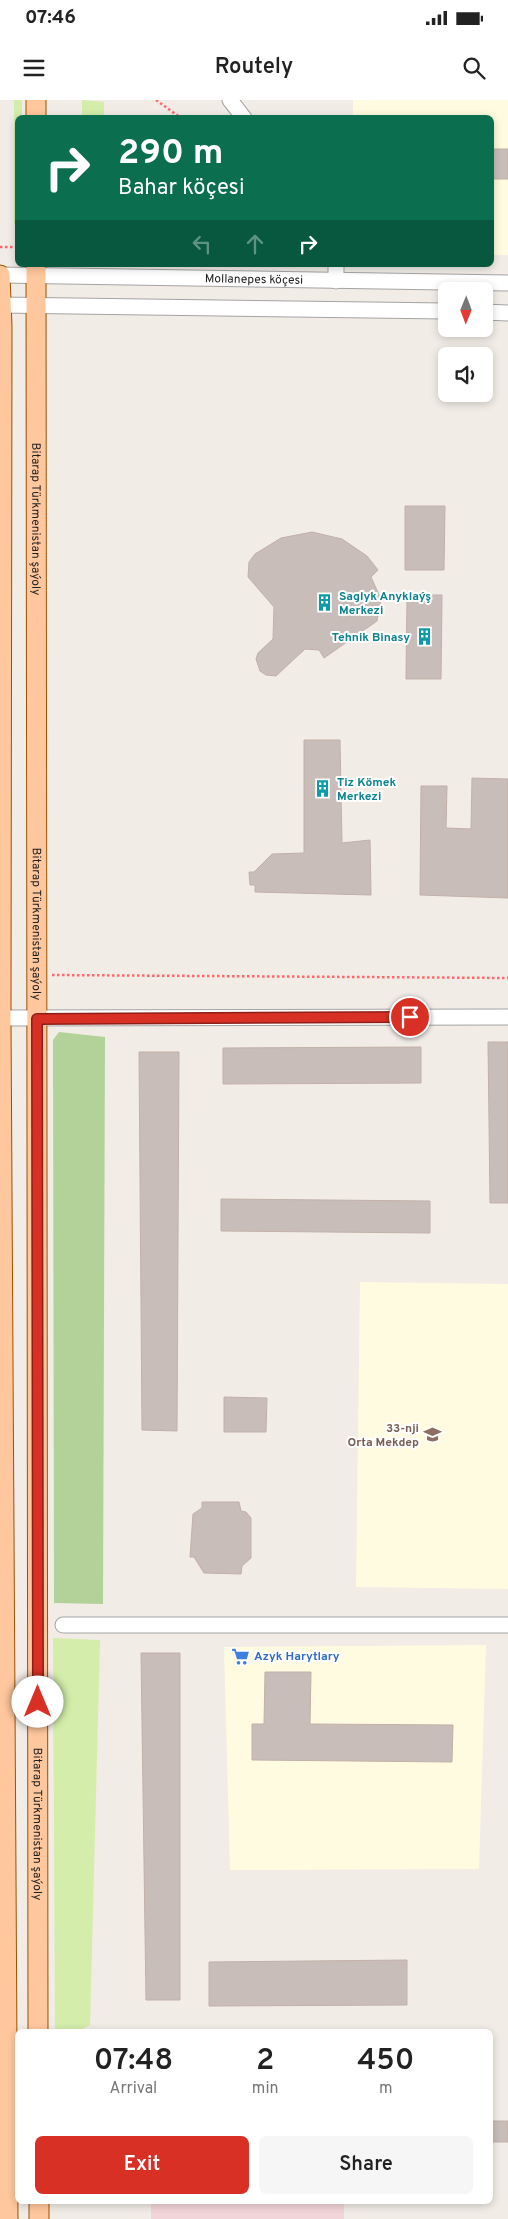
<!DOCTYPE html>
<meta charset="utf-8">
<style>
body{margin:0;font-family:Overpass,sans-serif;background:#f6f6f6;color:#222;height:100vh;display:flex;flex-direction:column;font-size:19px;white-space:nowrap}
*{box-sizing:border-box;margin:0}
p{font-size:16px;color:#767676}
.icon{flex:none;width:28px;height:28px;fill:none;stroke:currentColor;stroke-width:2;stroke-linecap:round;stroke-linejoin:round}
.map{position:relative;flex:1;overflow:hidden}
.sheet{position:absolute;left:15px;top:1929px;width:478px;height:175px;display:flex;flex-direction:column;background:#fff;border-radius:8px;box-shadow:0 2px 8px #0003}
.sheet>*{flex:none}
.top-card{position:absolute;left:15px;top:15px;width:479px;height:152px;border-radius:8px;box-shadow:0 2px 8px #0003;background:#0b6e4f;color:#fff;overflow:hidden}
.needle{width:32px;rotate:181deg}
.buttons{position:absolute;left:438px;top:182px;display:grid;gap:10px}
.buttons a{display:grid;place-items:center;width:55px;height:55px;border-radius:8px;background:#fff;box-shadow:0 2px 8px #0003;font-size:25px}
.pin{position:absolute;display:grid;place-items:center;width:42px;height:42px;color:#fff;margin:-21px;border:2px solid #fff;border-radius:50%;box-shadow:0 1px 5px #0007}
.me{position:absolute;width:55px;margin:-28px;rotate:0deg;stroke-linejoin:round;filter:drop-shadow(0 0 4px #0008)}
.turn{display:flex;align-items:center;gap:18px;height:105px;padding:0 20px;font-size:22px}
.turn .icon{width:65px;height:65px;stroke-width:2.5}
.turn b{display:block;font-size:35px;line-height:42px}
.lanes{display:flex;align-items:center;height:48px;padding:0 20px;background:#0003;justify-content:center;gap:25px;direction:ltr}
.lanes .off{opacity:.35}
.eta{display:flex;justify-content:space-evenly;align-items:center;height:85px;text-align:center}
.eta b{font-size:30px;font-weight:600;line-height:35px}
.cta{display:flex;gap:10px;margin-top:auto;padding:10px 20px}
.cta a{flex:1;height:58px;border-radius:8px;background:#d93025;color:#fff;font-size:20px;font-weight:600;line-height:58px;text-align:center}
.cta a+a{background:#f6f6f6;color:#222}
.status{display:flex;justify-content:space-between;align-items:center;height:35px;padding:0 25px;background:#fff;direction:ltr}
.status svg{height:14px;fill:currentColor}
header{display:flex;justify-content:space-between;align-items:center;height:65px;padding:0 20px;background:#fff;font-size:22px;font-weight:600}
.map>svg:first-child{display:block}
.commercial{fill:#f2d5d8}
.education{fill:#fffbe1}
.grass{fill:#d4edaa}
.forest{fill:#b2d299}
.building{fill:#c9bdb9;stroke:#c3b0a8}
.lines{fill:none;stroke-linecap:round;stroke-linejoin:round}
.minor-casing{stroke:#a4a4a4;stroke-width:17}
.major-casing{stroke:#9c5300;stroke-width:21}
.path{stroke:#ff696e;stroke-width:2.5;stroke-dasharray:2.5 2.5;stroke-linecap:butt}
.minor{stroke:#fff;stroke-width:15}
.major{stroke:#ffc79d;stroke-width:19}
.route-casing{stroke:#8d1f18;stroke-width:12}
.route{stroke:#d93025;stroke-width:9}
.labels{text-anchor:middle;stroke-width:4;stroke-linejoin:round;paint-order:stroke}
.street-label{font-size:12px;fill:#202020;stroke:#fff}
.culture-label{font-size:12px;font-weight:bold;fill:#0d838f;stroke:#fff;text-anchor:start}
.education-label{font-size:12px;font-weight:bold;fill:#785e54;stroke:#fff;text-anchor:end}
.shop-label{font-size:12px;font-weight:bold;fill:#366cbe;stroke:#fff;text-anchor:start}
</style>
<div class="status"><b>07:46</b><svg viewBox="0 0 49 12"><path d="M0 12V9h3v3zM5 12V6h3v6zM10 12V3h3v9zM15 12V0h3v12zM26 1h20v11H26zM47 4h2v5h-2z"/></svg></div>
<header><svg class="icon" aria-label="menu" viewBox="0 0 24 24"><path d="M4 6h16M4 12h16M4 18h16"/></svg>Routely<svg class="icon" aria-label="search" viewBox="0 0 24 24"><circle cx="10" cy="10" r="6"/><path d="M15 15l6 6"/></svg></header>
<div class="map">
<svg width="508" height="2119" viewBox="0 0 508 2119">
<rect width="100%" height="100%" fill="#f1ece6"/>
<!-- commercial -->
<rect class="commercial" x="151" y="2101" width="193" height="18"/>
<!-- education -->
<g class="education">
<polygon points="353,0 508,0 508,155 491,155 491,18 353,18"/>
<polygon points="360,1182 508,1184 508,1489 356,1487"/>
<polygon points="486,1545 479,1769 230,1770 224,1547"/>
</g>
<!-- grass -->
<g class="grass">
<polygon points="14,0 22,0 22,17 18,18 17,124 14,124"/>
<polygon points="82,0 104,2 104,17 82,17"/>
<polygon points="53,1538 100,1540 90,1925 78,1931 55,1931"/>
</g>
<!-- forest -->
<polygon class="forest" points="59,932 105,937 103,1504 54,1503 53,940"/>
<!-- building -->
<g class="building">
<rect x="491" y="49" width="17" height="30"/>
<polygon points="405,406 445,406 444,470 405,470"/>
<polygon points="312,432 342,439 367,456 378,470 371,477 381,499 377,521 324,558 319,550 305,549 276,576 266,575 260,571 256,559 258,553 273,539 274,507 248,477 249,462 255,454 281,438"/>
<polygon points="407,495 442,495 441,579 406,579"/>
<polygon points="304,640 340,640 342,743 370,740 371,795 255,792 255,785 250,785 249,772 254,772 272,754 304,753"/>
<polygon points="472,678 508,679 508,798 420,795 421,686 447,686 446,728 471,729"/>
<polygon points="488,942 508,942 508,1103 490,1103"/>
<polygon points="421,947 421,983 223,984 223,948"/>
<polygon points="139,952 179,952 177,1331 142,1330"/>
<polygon points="221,1099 430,1101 430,1133 221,1131"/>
<polygon points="224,1297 267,1298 266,1332 224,1332"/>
<polygon points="202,1402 239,1402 241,1411 246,1412 251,1418 251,1458 242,1466 241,1474 204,1473 194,1457 190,1457 193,1414 202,1408"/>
<polygon points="141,1553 180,1553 180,1900 146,1900"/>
<polygon points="265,1572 311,1572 310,1624 453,1625 452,1662 252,1660 252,1624 264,1624"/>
<polygon points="407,1860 407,1905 209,1906 209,1862"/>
<rect x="490" y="2021" width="18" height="21"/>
</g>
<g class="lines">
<defs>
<g id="minor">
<polyline points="230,0 244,18"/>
<path id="s1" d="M0,175L508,183"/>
<polyline points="336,181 336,165"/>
<polyline points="0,205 446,211"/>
<polyline points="484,212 508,213"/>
<polyline points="1,918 508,917"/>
<polyline points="63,1525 508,1525"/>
</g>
<g id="major">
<polyline points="36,0 36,18"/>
<path id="s2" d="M36,165L38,1931"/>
<polyline points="0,175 2,227 1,918 8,2119"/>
<polyline points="39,2101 39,2119"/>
</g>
</defs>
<!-- minor casing -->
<use href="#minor" class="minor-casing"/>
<!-- major casing -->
<use href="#major" class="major-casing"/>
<!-- path -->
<g class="path">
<polyline points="156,0 181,18"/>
<polyline points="0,147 18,147"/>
<polyline points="52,875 508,878"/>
</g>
<!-- minor -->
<use href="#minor" class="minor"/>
<!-- major -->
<use href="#major" class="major"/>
</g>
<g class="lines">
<defs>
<polyline id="route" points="38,1602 37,919 410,917"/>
</defs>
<!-- route casing -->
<use href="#route" class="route-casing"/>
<!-- route -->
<use href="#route" class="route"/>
</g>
<!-- icons -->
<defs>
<symbol id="building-bare" viewBox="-9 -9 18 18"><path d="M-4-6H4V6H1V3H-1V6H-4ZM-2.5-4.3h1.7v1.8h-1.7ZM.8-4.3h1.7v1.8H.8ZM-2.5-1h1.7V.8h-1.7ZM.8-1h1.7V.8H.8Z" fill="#0f9aa8" stroke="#fff" stroke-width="2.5" paint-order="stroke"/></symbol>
<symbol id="school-bare" viewBox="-9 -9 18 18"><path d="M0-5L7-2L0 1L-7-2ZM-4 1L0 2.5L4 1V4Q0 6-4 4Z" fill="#8d6e63" stroke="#fff" stroke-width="2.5" paint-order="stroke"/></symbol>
<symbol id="supermarket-bare" viewBox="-9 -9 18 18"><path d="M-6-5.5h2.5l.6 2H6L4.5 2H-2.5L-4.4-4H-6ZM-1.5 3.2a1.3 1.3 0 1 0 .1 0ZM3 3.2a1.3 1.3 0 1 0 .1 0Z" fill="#3f7fe0" stroke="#fff" stroke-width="2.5" paint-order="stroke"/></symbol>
</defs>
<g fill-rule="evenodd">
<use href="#building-bare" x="312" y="490" width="25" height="25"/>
<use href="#building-bare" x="412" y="524" width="25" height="25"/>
<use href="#building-bare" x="310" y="676" width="25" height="25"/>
<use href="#school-bare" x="420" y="1322" width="25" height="25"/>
<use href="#supermarket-bare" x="228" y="1544" width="25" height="25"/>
</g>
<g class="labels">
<!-- street labels -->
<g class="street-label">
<text dy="4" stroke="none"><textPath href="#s1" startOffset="254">Mollanepes köçesi</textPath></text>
<text dy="4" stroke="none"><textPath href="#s2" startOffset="254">Bitarap Türkmenistan şaýoly</textPath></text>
<text dy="4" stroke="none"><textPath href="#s2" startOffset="659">Bitarap Türkmenistan şaýoly</textPath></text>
<text dy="4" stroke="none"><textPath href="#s2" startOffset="1559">Bitarap Türkmenistan şaýoly</textPath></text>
</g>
<!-- culture labels -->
<g class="culture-label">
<text x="339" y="500">Saglyk Anyklaýş<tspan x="339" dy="14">Merkezi</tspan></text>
<text x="410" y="541" text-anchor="end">Tehnik Binasy</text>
<text x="337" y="686">Tiz Kömek<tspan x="337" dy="14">Merkezi</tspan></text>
</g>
<!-- education labels -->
<g class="education-label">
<text x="419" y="1332">33-nji<tspan x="419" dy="14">Orta Mekdep</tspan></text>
</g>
<!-- shop labels -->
<g class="shop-label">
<text x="254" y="1560">Azyk Harytlary</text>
</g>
</g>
</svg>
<div class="buttons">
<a><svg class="needle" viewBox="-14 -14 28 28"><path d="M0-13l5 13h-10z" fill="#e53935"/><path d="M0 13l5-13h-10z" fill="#767676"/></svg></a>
<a><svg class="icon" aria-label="sound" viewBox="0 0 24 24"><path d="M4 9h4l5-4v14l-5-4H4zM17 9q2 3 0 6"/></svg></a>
</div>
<div class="pin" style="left:410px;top:917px;background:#d93025"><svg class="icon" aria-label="arrive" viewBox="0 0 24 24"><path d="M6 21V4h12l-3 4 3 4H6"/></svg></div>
<svg class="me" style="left:38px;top:1602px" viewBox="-20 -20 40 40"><circle r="19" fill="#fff"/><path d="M0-13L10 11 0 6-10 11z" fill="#d93025"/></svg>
<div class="top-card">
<div class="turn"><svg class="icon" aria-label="right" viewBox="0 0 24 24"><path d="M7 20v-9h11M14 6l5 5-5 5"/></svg><div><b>290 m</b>Bahar köçesi</div></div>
<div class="lanes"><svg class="icon off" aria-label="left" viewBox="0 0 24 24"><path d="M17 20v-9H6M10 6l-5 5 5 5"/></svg><svg class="icon off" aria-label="ahead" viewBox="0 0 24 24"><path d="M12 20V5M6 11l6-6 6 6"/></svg><svg class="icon" aria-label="right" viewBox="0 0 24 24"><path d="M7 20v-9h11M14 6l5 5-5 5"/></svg></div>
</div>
<section class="sheet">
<div class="eta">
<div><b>07:48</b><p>Arrival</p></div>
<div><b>2</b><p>min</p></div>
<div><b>450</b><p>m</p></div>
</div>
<div class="cta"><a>Exit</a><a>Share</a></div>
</section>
</div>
